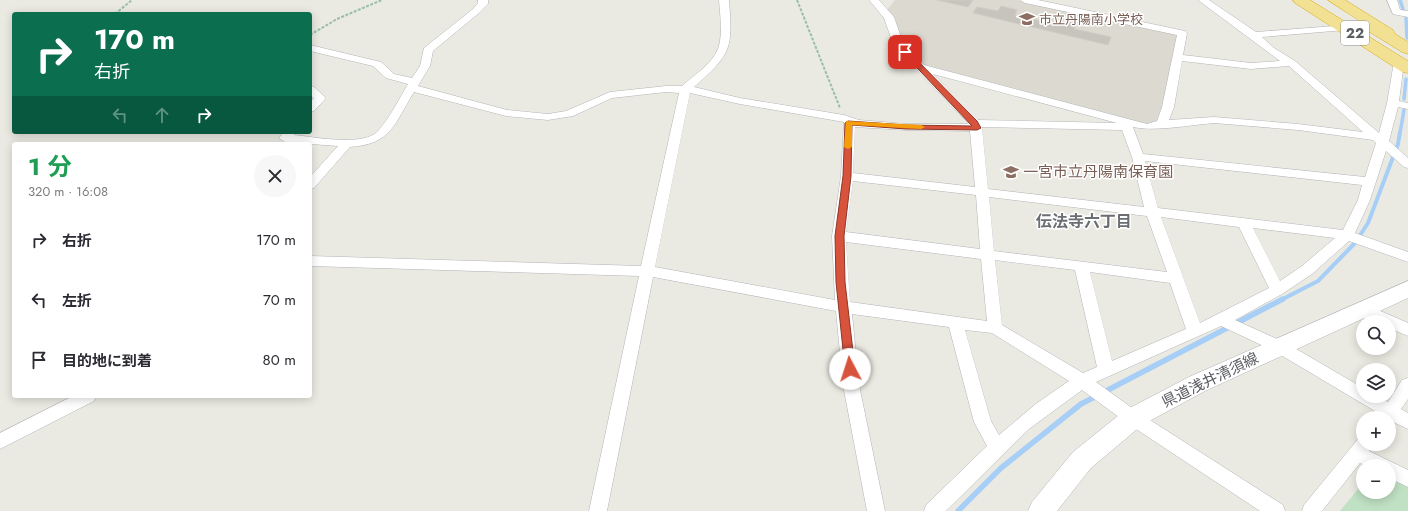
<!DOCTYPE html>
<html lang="ja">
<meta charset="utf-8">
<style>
body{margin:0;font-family:Jost,"Noto Sans JP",sans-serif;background:#f7f7f7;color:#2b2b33;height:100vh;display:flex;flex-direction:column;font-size:15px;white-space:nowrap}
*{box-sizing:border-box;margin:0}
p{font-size:13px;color:#7c7c81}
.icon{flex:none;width:22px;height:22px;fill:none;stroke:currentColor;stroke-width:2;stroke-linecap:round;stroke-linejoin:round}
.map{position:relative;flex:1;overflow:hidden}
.side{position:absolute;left:12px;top:142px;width:300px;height:256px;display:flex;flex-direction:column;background:#fff;border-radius:4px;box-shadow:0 2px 10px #0003}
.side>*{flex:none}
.banner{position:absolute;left:12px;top:12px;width:300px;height:122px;border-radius:4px;box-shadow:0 2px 10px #0003;background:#0b6e4f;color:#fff;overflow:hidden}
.buttons{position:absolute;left:1356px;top:315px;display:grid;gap:8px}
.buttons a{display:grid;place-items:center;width:40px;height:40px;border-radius:50%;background:#fff;box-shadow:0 2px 10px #0003;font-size:20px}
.pin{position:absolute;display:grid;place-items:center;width:34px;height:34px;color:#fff;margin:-17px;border-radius:8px;box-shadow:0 2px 6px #0006}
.me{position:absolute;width:44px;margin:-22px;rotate:355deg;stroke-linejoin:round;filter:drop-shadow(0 0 3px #0008)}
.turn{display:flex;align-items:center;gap:14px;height:84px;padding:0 16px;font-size:18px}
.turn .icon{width:52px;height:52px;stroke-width:2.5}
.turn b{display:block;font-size:28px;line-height:34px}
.lanes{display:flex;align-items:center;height:38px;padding:0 16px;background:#0003;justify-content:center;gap:20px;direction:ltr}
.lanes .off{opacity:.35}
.round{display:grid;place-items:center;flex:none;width:42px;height:42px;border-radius:21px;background:#f7f7f7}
.headline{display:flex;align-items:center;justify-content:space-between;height:68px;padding:0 16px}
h1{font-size:24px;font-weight:700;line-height:30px;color:#1e9e55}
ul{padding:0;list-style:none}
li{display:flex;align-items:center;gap:12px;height:60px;padding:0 16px}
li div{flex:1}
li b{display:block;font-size:15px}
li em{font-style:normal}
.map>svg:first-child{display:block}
.education{fill:#dbd9d0}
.green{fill:#c0e1c3}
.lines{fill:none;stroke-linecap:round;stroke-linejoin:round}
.stream-far2{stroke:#a7cef6;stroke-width:3.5}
.stream-far1{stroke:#a7cef6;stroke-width:4}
.stream{stroke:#a7cef6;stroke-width:5.5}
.building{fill:#c7c4be;stroke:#cfccc1}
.street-casing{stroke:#b2b4b8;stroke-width:1}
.secondary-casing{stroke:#b1b4b8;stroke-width:1}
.highway-casing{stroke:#d8a916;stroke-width:1}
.path{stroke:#99bfa7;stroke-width:2;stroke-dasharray:3 1.5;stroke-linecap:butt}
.street{fill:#fff;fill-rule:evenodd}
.secondary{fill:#fff;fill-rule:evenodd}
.highway{fill:#f2e192;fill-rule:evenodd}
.route{fill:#d8533c;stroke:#8c3627}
.slow{fill:#f59e0b}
.labels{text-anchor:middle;stroke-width:3;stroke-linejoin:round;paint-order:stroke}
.far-education-label{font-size:13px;fill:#785e54;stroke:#fff;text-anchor:start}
.shield{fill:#fff;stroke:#8c8e90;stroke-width:1}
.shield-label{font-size:14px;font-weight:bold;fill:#5a5d61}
.education-label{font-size:15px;fill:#785e54;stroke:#fff;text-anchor:start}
.street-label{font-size:15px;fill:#5a5d61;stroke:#fff}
.neighbourhood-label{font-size:16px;font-weight:bold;fill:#6b6f73;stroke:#fff}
</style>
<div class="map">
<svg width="1408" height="511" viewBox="0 0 1408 511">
<rect width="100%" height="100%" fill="#ebeae2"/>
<!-- education -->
<polygon class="education" points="895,0 1017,0 1129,23 1179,35 1164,108 1158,123 1147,125 925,66 901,41 887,10"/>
<!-- green -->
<polygon class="green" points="1389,477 1408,487 1408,511 1340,511 1363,483 1363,492 1389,492"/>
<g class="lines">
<!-- stream-far2 -->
<g class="stream-far2">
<polyline points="1400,0 1403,9"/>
<polyline points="1406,18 1407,38"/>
<polyline points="1404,99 1406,79"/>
<polyline points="1400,133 1404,110"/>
</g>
<!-- stream-far1 -->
<polyline class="stream-far1" points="1281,300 1318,281 1355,243 1368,223 1398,144 1400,132"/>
<!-- stream -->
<polyline class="stream" points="958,511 1001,468 1081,404 1283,299"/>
</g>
<!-- building -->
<g class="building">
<polygon points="937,0 973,0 968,7"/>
<polygon points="1001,6 1017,10 1015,15 1063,26 1066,21 1077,23 1074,29 1111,37 1108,45 973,13 977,7 998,11"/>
</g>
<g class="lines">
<defs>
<g id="street">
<path d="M478,0H488V4L479,13L433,51L430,66L418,86L507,110L548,114L566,111L610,92L666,86H682C693,76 708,67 716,53C724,39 720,15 719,0H729C733,50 731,54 694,87L740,98L844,115L859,120L906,124H969L894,46L884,18L869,0H879L894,17L903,43L924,65L1147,124L1157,121L1162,107L1177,35L1025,3L1020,0H1038L1185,31L1187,33L1183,55L1251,63L1280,61L1198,0H1209L1256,32L1348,25L1350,27L1348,29L1345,30L1262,37L1274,48L1295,61L1379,133L1387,103L1394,62L1399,59L1404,62L1399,101L1408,103V109L1398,107L1389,141L1408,158V168L1404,167L1386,151L1370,200L1355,233L1408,252V262L1349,241L1312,274L1282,294L1235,320L1286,343L1363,388V396H1378L1388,402L1402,380L1408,378V399L1401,409L1408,413V429L1393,422L1389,424V418H1378L1380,414L1274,351L1221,326L1096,382L1139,413L1283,505L1285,511H1260L1127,423L1082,390L1029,429L946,511H924L926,505L987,446L974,422L949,327L852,314L859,385L885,511H867L843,385L836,311L653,277L607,511H589L639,276L310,266V256L641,266L679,93L666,92L612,98L573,116L548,120L506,116L414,92C394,124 392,144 350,147L314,188L310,189V177L338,146L285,142L279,138L284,132H296L294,135C314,137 364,147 378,131C390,118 399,99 408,84L386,78L373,66L310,51V45L381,62L394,74L412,78L420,66L424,48L473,9L478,3ZM1182,61L1251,69L1289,66L1363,132L1298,124L1214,117L1169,120L1174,107ZM933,74L1117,123L978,120ZM690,93L740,104L844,122L841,176L832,236L835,300L655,267ZM1214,123L1298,130L1373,140L1376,143L1365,177L1143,154L1133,127C1155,132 1190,125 1214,123ZM855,127L906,130L970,131L975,187L853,173ZM982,127L1122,130L1132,157L1144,207L988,189ZM1145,161L1362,185L1358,200L1343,230L1158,208ZM853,181L976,195L980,249L846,232ZM989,197L1147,216L1167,272L994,251ZM1161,217L1239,227L1269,288L1200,323ZM1253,228L1335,238L1302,266L1280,281ZM846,242L981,259L987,321L850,302ZM995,260L1075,270L1097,367L1083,373L1002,325ZM1090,272L1170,283L1186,329L1112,361ZM965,330L992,333L1069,381L1037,403L999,435L991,421Z"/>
<polygon points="1387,0 1397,0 1400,10 1408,11 1408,17 1393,14"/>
<polygon points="310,86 314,87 326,98 314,111 310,112 310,102 314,98 310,95"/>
<path d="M1362,303L1408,323V336L1389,328V322C1378,322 1360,320 1355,309L1357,305Z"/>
<polygon points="73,396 96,396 94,401 0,449 0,433"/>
<polygon points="1363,437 1363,444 1373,444 1369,451 1408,470 1408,487 1389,478 1389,466 1366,466 1360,463 1322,511 1302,511 1304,505 1358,439"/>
</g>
<polygon id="secondary" points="1408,281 1408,298 1205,391 1142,425 1091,468 1057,511 1028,511 1032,502 1073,452 1124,411 1189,377"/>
<g id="highway">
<polygon points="1293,0 1310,0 1408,61 1408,73 1402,72 1295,3"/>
<polygon points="1328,0 1345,0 1393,30 1395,34 1408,42 1408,54 1402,52 1368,31 1365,28 1367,26"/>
</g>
</defs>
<!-- street casing -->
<use href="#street" class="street-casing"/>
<!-- secondary casing -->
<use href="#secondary" class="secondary-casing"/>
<!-- highway casing -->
<use href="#highway" class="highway-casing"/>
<!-- path -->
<g class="path">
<polyline points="797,0 840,108"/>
<polyline points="115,14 132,0"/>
<polyline points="310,35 337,19 382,0"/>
</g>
<!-- street -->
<use href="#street" class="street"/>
<!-- secondary -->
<use href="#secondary" class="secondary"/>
<!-- highway -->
<use href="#highway" class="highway"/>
</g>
<!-- route -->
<polygon class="route" points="903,51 908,51 977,121 981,128 977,130 906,129 852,125 851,176 844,236 845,282 855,369 850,373 845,369 836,282 835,236 843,176 845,123 848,121 906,125 972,126 903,53"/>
<!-- slow -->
<polygon class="slow" points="846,121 921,125 925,127 921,129 852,125 852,147 848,149 844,147"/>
<!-- icons -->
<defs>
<symbol id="school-bare" viewBox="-9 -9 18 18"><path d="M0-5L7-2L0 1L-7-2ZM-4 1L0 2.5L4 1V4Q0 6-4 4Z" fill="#8d6e63" stroke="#fff" stroke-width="2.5" paint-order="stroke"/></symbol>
</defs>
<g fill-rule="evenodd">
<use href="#school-bare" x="1016" y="8" width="22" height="22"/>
<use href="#school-bare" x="1000" y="161" width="22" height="22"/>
</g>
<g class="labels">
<!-- far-education labels -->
<g class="far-education-label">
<text x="1039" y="24">市立丹陽南小学校</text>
</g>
<!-- shield labels -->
<rect class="shield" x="1341" y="21" width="28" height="24" rx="3"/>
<g class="shield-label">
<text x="1355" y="38">22</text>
</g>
<!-- education labels -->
<g class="education-label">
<text x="1023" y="177">一宮市立丹陽南保育園</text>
</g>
<!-- street labels -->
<g class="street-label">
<text transform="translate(1210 380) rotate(-26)" y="5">県道浅井清須線</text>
</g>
<!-- neighbourhood labels -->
<g class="neighbourhood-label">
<text x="1084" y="227">伝法寺六丁目</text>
</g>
</g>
</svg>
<div class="buttons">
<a><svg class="icon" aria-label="search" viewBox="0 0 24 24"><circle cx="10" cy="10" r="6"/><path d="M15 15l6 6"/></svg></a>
<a><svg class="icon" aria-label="layers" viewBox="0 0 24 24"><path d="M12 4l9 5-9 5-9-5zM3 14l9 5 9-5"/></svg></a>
<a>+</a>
<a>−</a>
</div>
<div class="pin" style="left:905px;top:52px;background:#d93025"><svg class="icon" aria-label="arrive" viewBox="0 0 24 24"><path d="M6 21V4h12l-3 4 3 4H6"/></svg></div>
<svg class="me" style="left:850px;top:369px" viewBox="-20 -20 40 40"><circle r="19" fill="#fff"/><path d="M0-13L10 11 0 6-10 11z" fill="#d8533c"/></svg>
<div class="banner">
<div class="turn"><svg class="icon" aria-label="right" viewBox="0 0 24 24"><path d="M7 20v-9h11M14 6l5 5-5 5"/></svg><div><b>170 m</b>右折</div></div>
<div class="lanes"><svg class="icon off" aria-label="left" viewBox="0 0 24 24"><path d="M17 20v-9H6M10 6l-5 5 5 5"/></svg><svg class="icon off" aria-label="ahead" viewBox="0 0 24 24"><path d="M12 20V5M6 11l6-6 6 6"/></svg><svg class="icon" aria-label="right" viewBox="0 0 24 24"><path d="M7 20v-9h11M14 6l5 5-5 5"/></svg></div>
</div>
<section class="side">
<div class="headline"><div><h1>1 分</h1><p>320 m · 16:08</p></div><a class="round"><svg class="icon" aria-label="close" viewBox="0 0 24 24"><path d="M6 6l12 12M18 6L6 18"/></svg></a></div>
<ul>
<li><svg class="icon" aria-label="right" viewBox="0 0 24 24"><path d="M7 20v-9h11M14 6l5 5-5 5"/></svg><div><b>右折</b></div><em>170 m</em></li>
<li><svg class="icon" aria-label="left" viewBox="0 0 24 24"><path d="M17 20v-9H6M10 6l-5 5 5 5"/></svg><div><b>左折</b></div><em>70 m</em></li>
<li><svg class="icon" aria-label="arrive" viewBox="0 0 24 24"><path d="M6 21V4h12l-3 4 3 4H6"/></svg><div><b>目的地に到着</b></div><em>80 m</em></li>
</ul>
</section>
</div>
